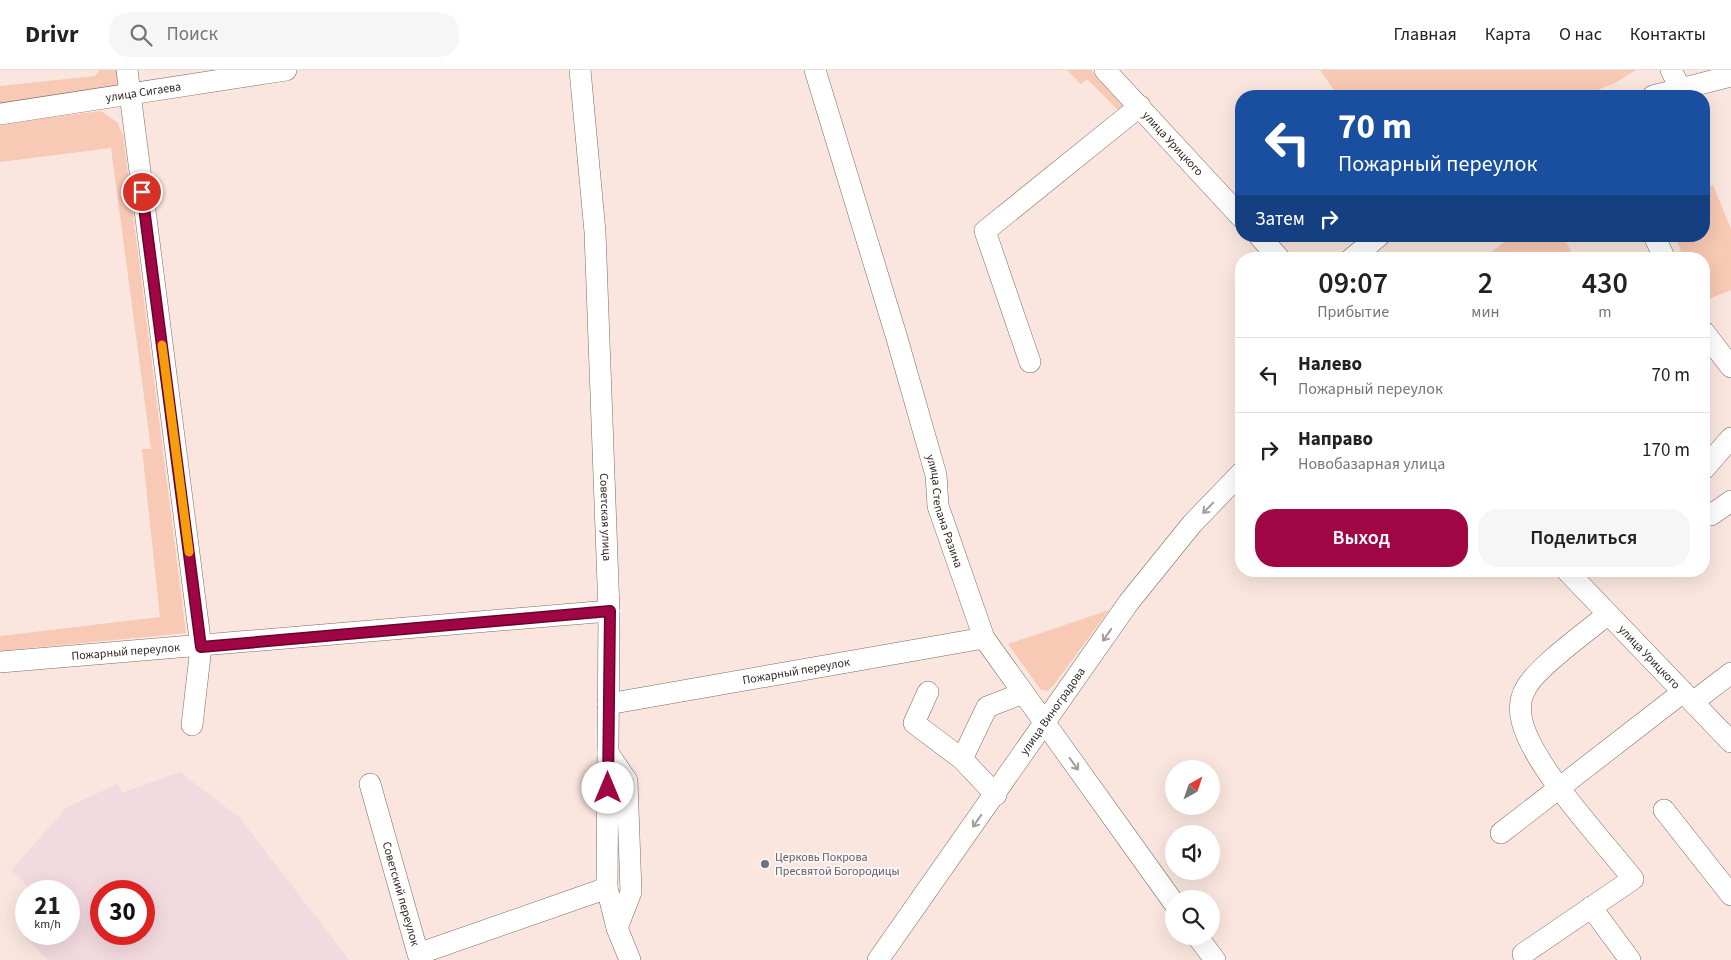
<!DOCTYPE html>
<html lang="ru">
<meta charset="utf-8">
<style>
body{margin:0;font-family:"Source Sans 3",sans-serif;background:#f6f6f6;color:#222;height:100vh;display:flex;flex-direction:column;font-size:19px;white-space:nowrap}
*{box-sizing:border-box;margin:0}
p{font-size:16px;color:#767676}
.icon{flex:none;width:28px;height:28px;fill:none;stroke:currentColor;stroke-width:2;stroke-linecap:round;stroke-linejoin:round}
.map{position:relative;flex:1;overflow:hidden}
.drawer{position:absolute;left:1235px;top:182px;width:475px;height:325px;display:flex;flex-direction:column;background:#fff;border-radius:20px;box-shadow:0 5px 20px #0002}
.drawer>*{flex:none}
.top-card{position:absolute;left:1235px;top:20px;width:475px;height:152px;border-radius:20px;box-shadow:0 5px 20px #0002;background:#1a4fa0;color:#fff;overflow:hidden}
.needle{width:32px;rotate:40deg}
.tools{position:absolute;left:1165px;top:690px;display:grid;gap:10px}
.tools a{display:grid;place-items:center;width:55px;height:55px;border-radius:50%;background:#fff;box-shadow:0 5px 20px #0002;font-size:25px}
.speed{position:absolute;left:15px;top:810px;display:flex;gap:10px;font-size:25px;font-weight:700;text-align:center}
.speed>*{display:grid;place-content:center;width:65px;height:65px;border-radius:50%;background:#fff;box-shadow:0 5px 20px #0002;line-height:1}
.speed small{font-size:12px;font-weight:400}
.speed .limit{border:8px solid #d22;background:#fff;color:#111}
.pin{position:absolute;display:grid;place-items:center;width:42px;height:42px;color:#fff;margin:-21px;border:2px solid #fff;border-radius:50%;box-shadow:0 1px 5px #0007}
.me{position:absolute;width:55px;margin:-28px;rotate:0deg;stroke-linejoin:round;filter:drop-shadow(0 0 4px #0008)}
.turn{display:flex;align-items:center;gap:18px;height:105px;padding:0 20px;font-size:22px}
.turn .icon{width:65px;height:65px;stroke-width:2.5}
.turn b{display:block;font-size:35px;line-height:42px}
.then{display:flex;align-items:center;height:48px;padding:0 20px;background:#0003;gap:10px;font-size:19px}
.eta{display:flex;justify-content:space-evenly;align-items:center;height:85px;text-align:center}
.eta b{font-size:30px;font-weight:600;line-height:35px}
.cta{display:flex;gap:10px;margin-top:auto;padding:10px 20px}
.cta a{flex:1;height:58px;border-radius:20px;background:#a10644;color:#fff;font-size:20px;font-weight:600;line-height:58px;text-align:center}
.cta a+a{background:#f6f6f6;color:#222}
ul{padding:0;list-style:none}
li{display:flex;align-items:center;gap:15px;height:75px;padding:0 20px;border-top:1px solid #e0e0e0}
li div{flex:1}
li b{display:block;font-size:19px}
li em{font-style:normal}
header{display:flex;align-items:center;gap:30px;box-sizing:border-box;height:70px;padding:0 25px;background:#fff;border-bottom:1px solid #e0e0e0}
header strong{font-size:24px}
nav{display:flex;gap:28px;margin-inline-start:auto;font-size:18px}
.search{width:350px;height:45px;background:#f6f6f6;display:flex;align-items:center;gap:12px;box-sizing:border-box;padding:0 18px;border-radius:20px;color:#767676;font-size:19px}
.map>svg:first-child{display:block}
.industrial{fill:#f3d9e0;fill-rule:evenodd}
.green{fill:#f8c9b4}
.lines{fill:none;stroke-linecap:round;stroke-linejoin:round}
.minor-casing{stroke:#7b6a63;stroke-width:22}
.minor{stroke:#fff;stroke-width:21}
.oneway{stroke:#a19e9c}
.route-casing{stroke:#69042c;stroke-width:12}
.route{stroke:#a10644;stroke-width:9}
.slow{stroke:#f59e0b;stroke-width:9}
.worship-dot{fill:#6b7280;stroke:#fef6f3;stroke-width:2}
.labels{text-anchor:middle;stroke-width:4;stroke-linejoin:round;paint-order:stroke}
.street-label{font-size:12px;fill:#2f2724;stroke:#fef6f3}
.worship-label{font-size:12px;fill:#5b616d;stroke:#fef6f3;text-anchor:start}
</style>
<header>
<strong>Drivr</strong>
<div class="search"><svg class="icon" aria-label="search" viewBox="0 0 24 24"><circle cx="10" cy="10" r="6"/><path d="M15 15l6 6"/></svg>Поиск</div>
<nav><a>Главная</a><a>Карта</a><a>О нас</a><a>Контакты</a></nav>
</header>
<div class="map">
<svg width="1731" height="890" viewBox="0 0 1731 890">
<rect width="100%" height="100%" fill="#fae6de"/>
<!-- industrial -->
<path class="industrial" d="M180,702L239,747L349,890H48L24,867L28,864H69V821H32L11,800L66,738L117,714L122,723ZM101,821H144V864H101Z"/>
<!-- green -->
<g class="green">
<polygon points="100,0 118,0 121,20 0,35 0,16 95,6"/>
<polygon points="1067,0 1091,0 1127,36 1120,42 1087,9 1081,14"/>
<polygon points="1320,0 1636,0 1615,13 1583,26 1338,26"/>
<polygon points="101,41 117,52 123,65 186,563 0,581 0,566 160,547 142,379 151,379 111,78 0,92 0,54"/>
<polygon points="1713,115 1731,159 1731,220 1704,231 1704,189 1684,189 1675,166 1704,166 1704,119"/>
<polygon points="1512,166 1563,166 1575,189 1482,189"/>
<polygon points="1109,540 1053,616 1047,621 1041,620 1008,574"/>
</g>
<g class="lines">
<defs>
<g id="minor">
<polyline points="127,0 201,577 192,655"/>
<path id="s1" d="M580,0L595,162L609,541L607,818L617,858L630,890"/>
<path id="s2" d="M815,0L896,265L936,405L938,436L984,568L1174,833"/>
<path id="s3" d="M1105,0L1241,147"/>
<polyline points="1671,0 1680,18"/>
<polyline points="1653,26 1731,6"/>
<path id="s4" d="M0,44L286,0"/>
<polyline points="1259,166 1280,189"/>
<polyline points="1654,166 1665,189"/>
<polyline points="1351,189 1379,166"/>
<polyline points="1704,262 1731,297"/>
<polyline points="1030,292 985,161 1140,36"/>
<polyline points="1704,399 1731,368"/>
<polyline points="1704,442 1711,445 1731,431"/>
<path id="s5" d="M1567,501L1731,672"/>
<path id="s6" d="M0,592L609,541"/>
<polyline points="928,622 914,653 962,689"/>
<polyline points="1693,632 1731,603"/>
<path id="s7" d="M608,634L984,568"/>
<polyline points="608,683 627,711 631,822 617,858"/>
<path id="s8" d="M370,714L418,884L607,818"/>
<polyline points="996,725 962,689 987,637 1023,623"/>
<polyline points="1664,740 1731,825"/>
<polyline points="1501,763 1683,622"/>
<polyline points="1591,837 1630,890"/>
<polyline points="1197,866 1215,890"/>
<path d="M1523,884L1633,809C1602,769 1533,697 1522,651C1519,639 1520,628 1526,618C1536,598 1589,560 1608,544"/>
<path id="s9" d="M878,890L1129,532L1192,454L1241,403"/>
</g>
</defs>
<!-- minor casing -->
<use href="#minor" class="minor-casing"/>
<!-- minor -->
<use href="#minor" class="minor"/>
</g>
<!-- one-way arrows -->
<defs><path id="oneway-shaft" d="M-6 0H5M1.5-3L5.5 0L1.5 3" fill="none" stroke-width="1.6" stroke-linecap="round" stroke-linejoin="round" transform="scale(1.25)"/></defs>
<g class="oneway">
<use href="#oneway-shaft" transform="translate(1208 438) rotate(134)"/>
<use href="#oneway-shaft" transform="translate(1107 565) rotate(125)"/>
<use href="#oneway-shaft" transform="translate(1074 694) rotate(54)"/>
<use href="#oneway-shaft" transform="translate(977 751) rotate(125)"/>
</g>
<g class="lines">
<defs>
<polyline id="route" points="142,122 201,577 610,541 608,718"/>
</defs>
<!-- route casing -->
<use href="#route" class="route-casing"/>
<!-- route -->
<use href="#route" class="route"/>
<!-- slow -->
<polyline class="slow" points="162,275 189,482"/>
</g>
<!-- markers -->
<circle class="worship-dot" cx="765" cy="794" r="5"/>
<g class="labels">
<!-- street labels -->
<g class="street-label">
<text dy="4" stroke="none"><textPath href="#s4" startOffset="145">улица Сигаева</textPath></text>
<text dy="4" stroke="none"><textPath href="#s3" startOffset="100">улица Урицкого</textPath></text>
<text dy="4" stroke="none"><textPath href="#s2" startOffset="460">улица Степана Разина</textPath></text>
<text dy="4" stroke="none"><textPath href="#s1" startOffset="448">Советская улица</textPath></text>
<text dy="4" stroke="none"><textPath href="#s6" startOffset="126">Пожарный переулок</textPath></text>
<text dy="4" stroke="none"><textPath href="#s5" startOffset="119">улица Урицкого</textPath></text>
<text dy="4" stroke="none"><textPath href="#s7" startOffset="191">Пожарный переулок</textPath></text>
<text dy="4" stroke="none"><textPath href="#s9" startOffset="304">улица Виноградова</textPath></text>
<text dy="4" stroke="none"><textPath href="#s8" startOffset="114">Советский переулок</textPath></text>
</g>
<!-- worship labels -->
<g class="worship-label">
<text x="775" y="791">Церковь Покрова<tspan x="775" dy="14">Пресвятой Богородицы</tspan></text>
</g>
</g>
</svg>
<div class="tools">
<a><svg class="needle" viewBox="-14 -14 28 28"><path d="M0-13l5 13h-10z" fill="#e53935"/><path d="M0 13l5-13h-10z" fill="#767676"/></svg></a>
<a><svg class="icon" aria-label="sound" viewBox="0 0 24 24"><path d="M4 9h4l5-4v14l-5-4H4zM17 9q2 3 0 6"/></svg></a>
<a><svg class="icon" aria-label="search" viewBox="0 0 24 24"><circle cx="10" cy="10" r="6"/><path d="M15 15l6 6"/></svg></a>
</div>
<div class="speed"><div>21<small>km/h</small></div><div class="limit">30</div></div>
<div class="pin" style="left:142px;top:122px;background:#d93025"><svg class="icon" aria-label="arrive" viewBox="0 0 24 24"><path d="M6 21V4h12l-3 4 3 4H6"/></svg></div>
<svg class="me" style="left:608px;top:718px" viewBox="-20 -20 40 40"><circle r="19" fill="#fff"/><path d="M0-13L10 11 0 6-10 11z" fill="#a10644"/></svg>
<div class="top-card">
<div class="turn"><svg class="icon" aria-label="left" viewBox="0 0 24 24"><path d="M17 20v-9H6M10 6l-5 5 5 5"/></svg><div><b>70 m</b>Пожарный переулок</div></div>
<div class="then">Затем<svg class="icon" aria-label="right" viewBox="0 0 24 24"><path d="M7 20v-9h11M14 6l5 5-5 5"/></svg></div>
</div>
<section class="drawer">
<div class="eta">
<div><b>09:07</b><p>Прибытие</p></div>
<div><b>2</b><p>мин</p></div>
<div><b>430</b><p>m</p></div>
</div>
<ul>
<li><svg class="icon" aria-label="left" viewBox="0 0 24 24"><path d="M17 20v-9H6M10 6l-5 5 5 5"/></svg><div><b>Налево</b><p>Пожарный переулок</p></div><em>70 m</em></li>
<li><svg class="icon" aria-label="right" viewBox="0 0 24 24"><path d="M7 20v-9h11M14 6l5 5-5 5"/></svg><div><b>Направо</b><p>Новобазарная улица</p></div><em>170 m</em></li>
</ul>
<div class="cta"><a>Выход</a><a>Поделиться</a></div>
</section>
</div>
